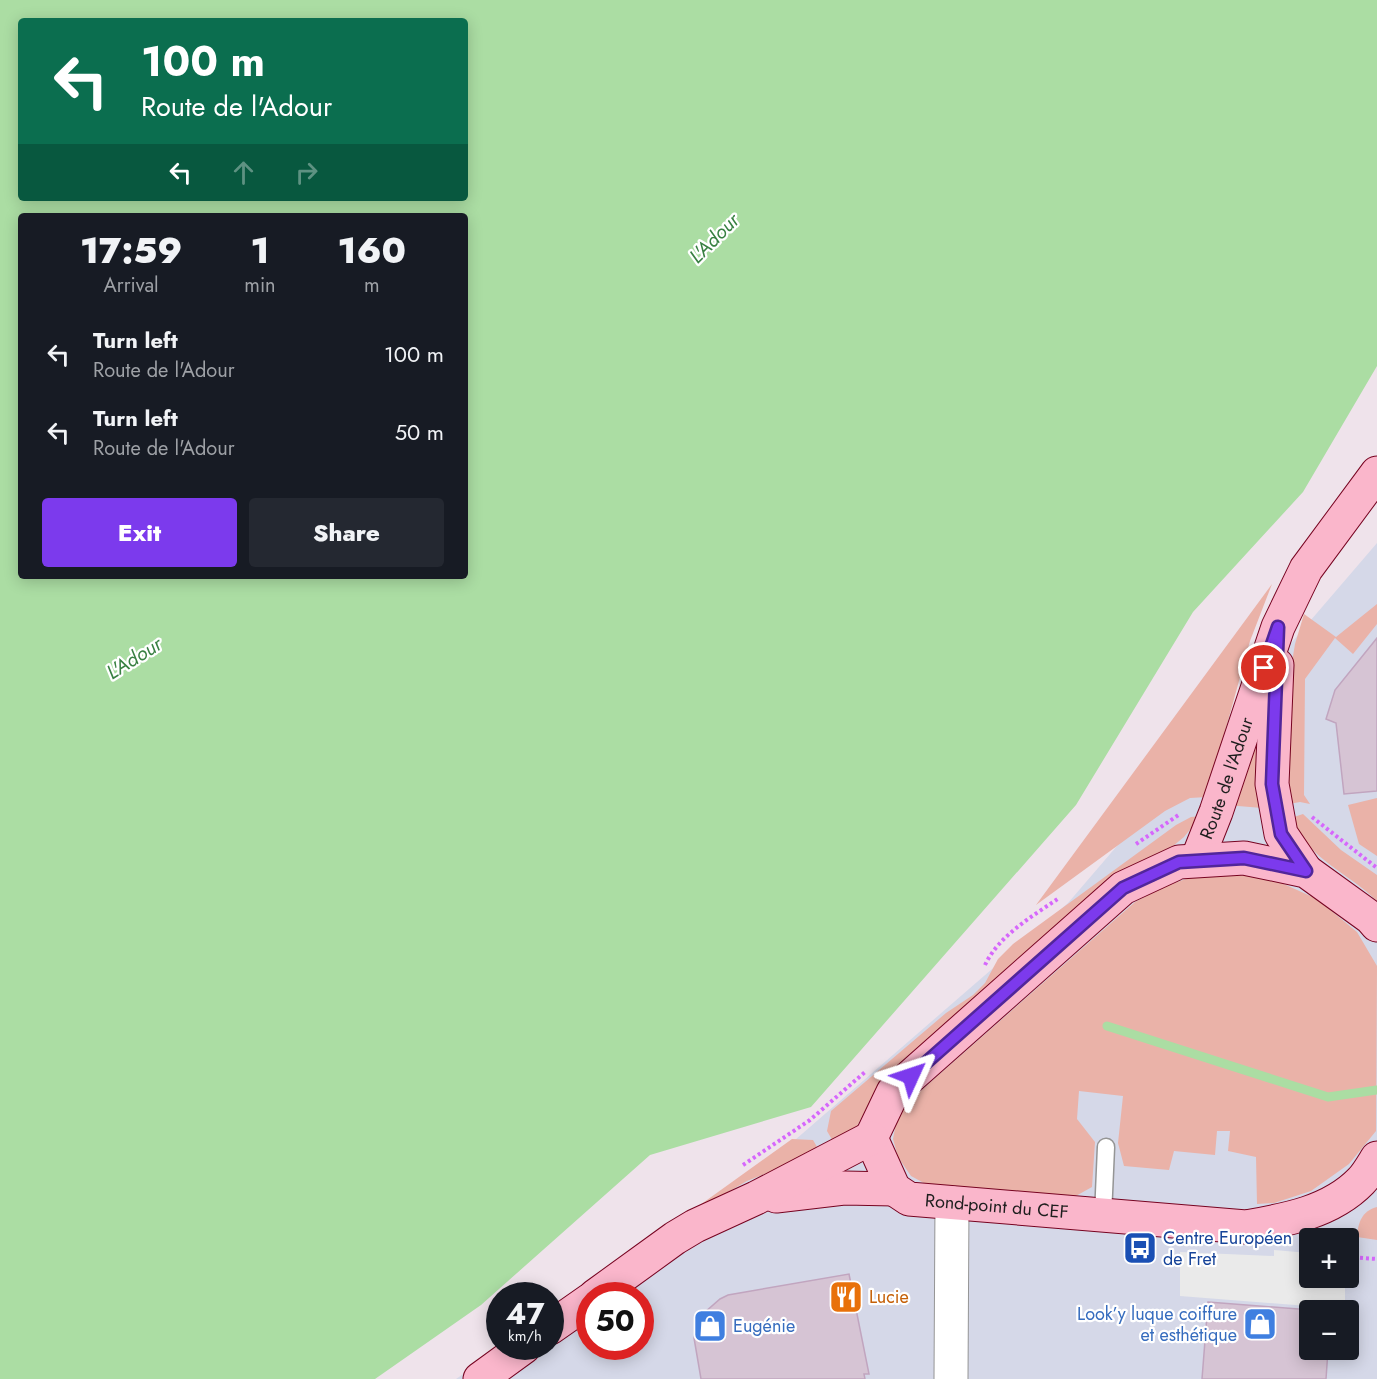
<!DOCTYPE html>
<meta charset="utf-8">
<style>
body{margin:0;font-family:Jost,sans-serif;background:#242831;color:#f1f3f6;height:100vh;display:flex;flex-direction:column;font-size:22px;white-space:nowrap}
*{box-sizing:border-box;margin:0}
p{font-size:20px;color:#9ea1a6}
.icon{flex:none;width:33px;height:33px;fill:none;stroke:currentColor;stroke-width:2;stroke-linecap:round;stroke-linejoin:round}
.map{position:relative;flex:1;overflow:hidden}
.drawer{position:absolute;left:18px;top:213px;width:450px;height:366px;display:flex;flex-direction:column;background:#171b24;border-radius:6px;box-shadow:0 3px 15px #0003}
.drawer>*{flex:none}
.top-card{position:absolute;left:18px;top:18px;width:450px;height:183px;border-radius:6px;box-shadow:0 3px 15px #0003;background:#0b6e4f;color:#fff;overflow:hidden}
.buttons{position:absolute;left:1299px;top:1228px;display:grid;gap:12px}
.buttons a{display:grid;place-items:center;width:60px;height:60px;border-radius:6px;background:#171b24;box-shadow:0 3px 15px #0003;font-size:30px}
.speed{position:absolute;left:486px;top:1282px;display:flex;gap:12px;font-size:30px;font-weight:700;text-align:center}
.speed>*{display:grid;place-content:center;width:78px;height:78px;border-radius:50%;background:#171b24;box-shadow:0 3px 15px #0003;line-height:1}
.speed small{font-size:15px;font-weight:400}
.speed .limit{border:9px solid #d22;background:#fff;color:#111}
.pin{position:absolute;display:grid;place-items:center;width:51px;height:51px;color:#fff;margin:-26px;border:3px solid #fff;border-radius:50%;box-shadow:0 2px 6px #0007}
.me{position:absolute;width:66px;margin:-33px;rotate:48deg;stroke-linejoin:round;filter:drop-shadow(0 0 4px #0008)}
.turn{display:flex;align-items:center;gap:21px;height:126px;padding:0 24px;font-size:27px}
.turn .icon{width:78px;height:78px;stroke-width:2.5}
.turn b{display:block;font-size:42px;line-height:51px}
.lanes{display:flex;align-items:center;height:57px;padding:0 24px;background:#0003;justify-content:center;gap:30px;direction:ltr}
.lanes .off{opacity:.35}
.eta{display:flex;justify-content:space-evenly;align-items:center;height:102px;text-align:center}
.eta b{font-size:36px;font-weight:800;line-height:42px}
.action{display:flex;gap:12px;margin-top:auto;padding:12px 24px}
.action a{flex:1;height:69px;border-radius:6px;background:#7c3aed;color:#fff;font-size:24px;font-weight:800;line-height:69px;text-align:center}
.action a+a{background:#242831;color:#f1f3f6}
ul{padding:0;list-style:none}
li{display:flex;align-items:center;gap:18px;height:78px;padding:0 24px}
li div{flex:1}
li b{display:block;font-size:22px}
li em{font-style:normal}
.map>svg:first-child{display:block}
.industrial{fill:#d5d8e8;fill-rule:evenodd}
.grass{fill:#eab2a8}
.parking{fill:#eaeaea}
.water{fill:#abdda3;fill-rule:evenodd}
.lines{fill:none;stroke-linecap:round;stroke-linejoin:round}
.stream{stroke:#abdda3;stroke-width:9}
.building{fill:#d6c4d4;stroke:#c1a5bf;stroke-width:1.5}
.service-casing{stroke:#959595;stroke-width:19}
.minor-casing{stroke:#959595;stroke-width:35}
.secondary-casing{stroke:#760320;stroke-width:35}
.path{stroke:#d667fc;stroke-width:4;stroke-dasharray:3 3;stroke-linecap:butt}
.service{stroke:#fff;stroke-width:16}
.minor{stroke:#fff;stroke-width:33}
.secondary{stroke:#fab6cb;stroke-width:33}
.route-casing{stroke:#51269a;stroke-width:15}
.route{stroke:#7c3aed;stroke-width:10}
.labels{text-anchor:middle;stroke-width:4.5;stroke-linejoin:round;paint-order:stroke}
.street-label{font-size:18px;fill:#1e1e1e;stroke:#fff}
.transit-label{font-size:18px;fill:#164399;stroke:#fff;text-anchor:start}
.food-label{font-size:18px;fill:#c56008;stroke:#fff;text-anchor:start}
.shop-label{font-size:18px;fill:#366cbe;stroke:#fff;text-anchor:end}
.water-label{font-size:20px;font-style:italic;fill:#388042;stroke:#fff}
</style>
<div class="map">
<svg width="1377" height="1379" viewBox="0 0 1377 1379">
<rect width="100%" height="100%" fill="#efe3eb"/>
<!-- industrial -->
<path class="industrial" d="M1377,543V1379H456L502,1347H550L551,1313L780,1153L1068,903ZM1310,1239H1348V1278H1310ZM590,1296H640V1347H590ZM1310,1311H1348V1350H1310Z"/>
<!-- grass -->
<g class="grass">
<polygon points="1272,584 1250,641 1207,797 1190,798 1165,811 1036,905"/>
<polygon points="1377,604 1377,624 1353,654 1335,638 1305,679 1304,795 1310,804 1300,802 1289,804 1287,781 1291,668 1295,644 1304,614 1336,637"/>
<polygon points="1259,692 1262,808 1226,805"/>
<polygon points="1377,798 1377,856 1359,844 1348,805"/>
<path d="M1303,814L1341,850L1377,875V901C1345,870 1310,861 1291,818Z"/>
<polygon points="1201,816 1184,837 1173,846 1129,867 873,1097 856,1128 834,1143 827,1131 831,1111 946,1013 973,995 985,983 998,959 1013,944 1176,825 1191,817"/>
<polygon points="1235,874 1275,880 1317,899 1357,932 1377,966 1376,1131 1349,1164 1311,1191 1274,1203 1257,1204 1256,1157 1228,1151 1230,1131 1217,1131 1215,1155 1174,1151 1169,1170 1124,1166 1118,1143 1123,1096 1079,1091 1077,1119 1095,1142 1092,1187 1074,1197 935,1189 911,1176 898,1157 893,1139 897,1118 908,1102 1135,902 1165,886 1198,875"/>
<polygon points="792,1139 813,1140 820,1152 747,1181 702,1207 700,1205"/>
<path d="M1377,1207V1240L1357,1237C1358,1222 1362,1211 1377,1207Z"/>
</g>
<!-- parking -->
<polygon class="parking" points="1274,1250 1309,1253 1310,1278 1345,1278 1345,1309 1180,1296 1180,1252 1274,1256"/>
<!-- water -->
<path class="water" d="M0,0H1377V366L1303,492L1193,612L1076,805L811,1107L650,1155L481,1305L375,1379H0ZM21,21H465V198H21ZM21,216H465V576H21Z"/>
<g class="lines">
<!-- stream -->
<polyline class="stream" points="1107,1026 1328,1097 1377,1090"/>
</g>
<!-- building -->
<g class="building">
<polygon points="1377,638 1377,791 1344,794 1336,723 1326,719 1335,690"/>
<polygon points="849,1274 869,1374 864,1374 865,1379 701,1379 694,1338 704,1313 720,1299 728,1295"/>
<polygon points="1208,1302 1324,1311 1310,1311 1310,1350 1328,1350 1326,1379 1202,1379"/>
</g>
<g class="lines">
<defs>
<polyline id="service" points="1103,1216 1106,1147"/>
<polyline id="minor" points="951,1379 952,1203"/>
<g id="secondary">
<polyline points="1277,665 1272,784 1281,834 1306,871"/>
<path id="s1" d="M1197,860L1216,812L1278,627L1306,569L1377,473"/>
<polyline points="871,1138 893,1092 1123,888 1179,862 1244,858 1306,871 1371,918 1377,925"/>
<path id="s2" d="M871,1138L894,1189L909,1199L1246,1227C1286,1220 1331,1212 1361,1181C1367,1175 1372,1166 1377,1158"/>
<polyline points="776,1196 844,1188 894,1189"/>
<polyline points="595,1296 675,1238 695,1226 756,1198 871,1138"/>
<polyline points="550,1328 590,1300"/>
<polyline points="480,1379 524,1347"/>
</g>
</defs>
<!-- service casing -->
<use href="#service" class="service-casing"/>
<!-- minor casing -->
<use href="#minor" class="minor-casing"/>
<!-- secondary casing -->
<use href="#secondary" class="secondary-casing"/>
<!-- path -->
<g class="path">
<polyline points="1312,817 1377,868"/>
<polyline points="1136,844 1180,814"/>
<path d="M985,965C999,935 1033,916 1059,898"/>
<polyline points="743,1165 810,1120 865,1072"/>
<polyline points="1348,1257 1377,1259"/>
</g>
<!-- service -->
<use href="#service" class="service"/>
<!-- minor -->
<use href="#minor" class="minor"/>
<!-- secondary -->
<use href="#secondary" class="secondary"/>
</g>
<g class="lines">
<defs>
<polyline id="route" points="911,1076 1123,888 1179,862 1244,858 1306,871 1281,834 1272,784 1278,627 1264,668"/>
</defs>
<!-- route casing -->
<use href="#route" class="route-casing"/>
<!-- route -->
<use href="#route" class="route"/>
</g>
<!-- icons -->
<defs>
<symbol id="bus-square" viewBox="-11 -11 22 22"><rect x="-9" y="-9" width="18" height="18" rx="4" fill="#1a4fb4" stroke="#fff"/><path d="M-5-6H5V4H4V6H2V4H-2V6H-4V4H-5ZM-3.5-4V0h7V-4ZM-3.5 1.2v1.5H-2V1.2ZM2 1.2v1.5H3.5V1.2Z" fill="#fff"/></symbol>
<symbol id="restaurant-square" viewBox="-11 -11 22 22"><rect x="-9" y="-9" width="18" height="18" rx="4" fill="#e8710a" stroke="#fff"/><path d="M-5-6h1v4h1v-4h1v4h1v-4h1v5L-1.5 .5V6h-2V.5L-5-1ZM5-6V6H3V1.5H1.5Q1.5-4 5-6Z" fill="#fff"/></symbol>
<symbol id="shop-square" viewBox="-11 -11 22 22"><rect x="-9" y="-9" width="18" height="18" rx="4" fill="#3f7fe0" stroke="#fff"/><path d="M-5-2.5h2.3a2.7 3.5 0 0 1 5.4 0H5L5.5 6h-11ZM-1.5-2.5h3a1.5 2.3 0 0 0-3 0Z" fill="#fff"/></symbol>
</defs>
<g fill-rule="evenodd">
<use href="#bus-square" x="1121" y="1229" width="38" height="38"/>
<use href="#restaurant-square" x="827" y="1278" width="38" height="38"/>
<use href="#shop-square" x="1241" y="1305" width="38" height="38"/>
<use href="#shop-square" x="691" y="1307" width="38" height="38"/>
</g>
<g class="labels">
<!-- street labels -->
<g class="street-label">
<text dy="6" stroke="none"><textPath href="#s1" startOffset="87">Route de l'Adour</textPath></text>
<text dy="6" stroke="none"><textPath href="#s2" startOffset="162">Rond-point du CEF</textPath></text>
</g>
<!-- transit labels -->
<g class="transit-label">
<text x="1163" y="1244">Centre Européen<tspan x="1163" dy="21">de Fret</tspan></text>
</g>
<!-- food labels -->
<g class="food-label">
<text x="869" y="1303">Lucie</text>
</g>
<!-- shop labels -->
<g class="shop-label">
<text x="1237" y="1320">Look’y luque coiffure<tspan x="1237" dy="21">et esthétique</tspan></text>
<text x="733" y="1332" text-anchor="start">Eugénie</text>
</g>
<!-- water labels -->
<g class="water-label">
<text transform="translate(714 238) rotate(-45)" y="7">L'Adour</text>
<text transform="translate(134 658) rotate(-32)" y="7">L'Adour</text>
</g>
</g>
</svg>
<div class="buttons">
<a>+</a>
<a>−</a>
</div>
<div class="speed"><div>47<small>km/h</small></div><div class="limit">50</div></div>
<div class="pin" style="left:1264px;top:668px;background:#d93025"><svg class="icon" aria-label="arrive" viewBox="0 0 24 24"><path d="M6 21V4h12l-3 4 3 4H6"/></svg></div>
<svg class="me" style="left:911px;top:1076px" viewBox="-20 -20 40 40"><path d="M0-17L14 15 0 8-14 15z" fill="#7c3aed" stroke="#fff" stroke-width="4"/></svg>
<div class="top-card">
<div class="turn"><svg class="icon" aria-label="left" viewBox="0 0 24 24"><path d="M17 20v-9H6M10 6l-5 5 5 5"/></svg><div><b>100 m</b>Route de l'Adour</div></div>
<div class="lanes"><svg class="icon" aria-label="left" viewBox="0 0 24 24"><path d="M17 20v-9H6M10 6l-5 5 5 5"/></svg><svg class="icon off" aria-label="ahead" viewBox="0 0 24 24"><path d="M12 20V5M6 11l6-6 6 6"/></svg><svg class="icon off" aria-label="right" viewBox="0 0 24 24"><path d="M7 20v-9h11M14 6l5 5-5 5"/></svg></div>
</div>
<section class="drawer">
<div class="eta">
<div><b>17:59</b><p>Arrival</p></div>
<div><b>1</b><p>min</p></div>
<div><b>160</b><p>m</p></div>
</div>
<ul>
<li><svg class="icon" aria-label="left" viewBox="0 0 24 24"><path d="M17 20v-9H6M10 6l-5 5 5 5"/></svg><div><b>Turn left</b><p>Route de l'Adour</p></div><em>100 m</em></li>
<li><svg class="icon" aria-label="left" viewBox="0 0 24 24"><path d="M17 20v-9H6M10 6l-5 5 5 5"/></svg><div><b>Turn left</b><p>Route de l'Adour</p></div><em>50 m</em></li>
</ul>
<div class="action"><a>Exit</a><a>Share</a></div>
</section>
</div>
